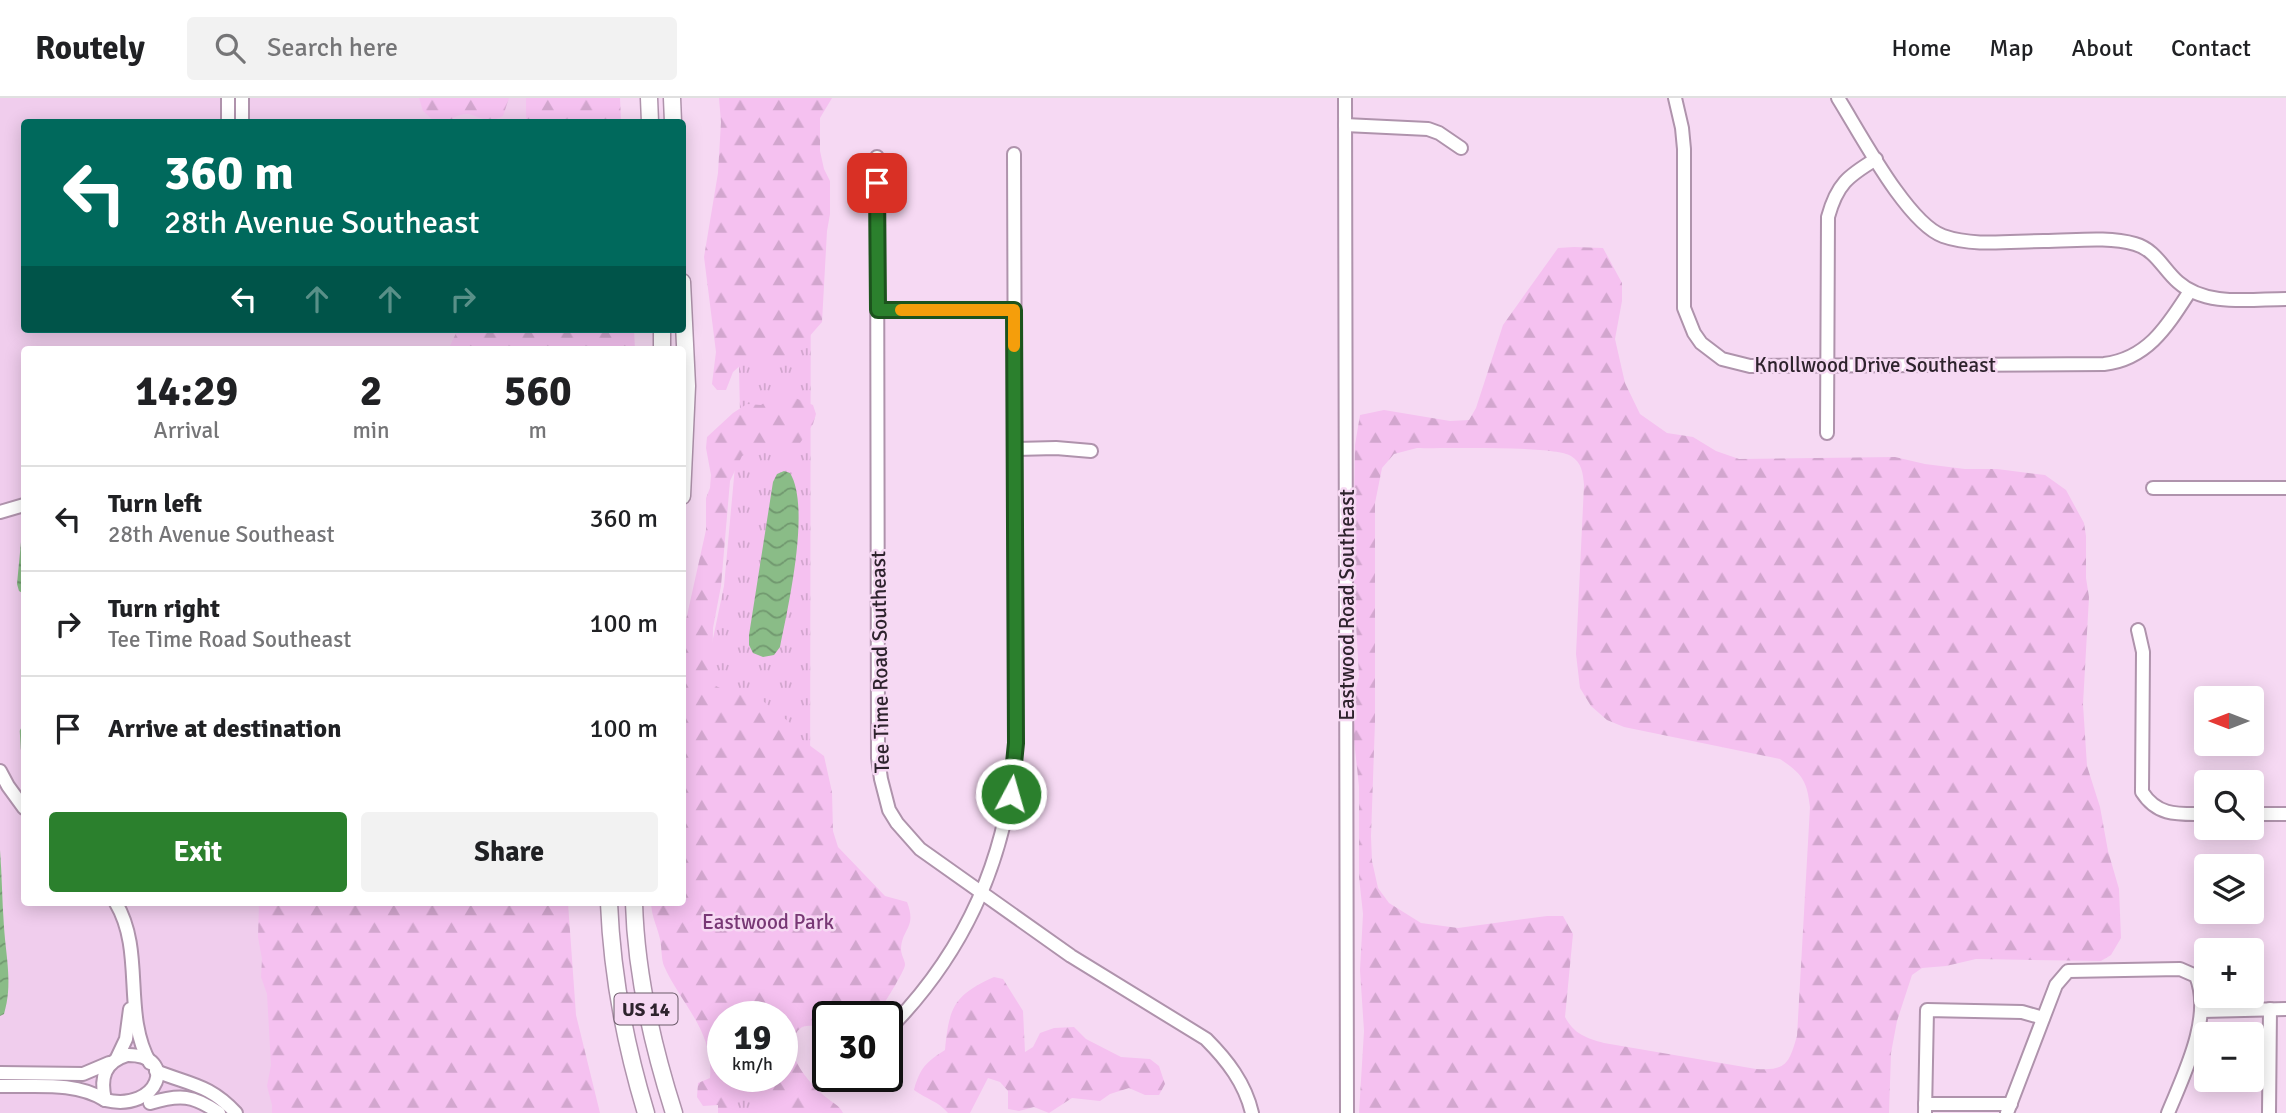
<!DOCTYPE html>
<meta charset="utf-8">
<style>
body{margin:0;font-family:Signika,sans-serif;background:#f2f2f2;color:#202124;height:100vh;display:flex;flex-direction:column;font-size:26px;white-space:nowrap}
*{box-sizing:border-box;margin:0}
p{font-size:23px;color:#757577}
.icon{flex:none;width:38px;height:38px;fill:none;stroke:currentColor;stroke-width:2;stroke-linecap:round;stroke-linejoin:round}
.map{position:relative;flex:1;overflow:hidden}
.details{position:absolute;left:21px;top:248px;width:665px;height:560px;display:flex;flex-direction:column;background:#fff;border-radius:7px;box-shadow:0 4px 18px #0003}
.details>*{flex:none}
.top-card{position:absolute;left:21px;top:21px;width:665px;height:214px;border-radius:7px;box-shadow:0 4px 18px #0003;background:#00695c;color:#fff;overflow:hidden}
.needle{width:46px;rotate:270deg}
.tools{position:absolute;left:2194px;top:588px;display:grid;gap:14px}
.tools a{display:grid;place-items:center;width:70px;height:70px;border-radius:7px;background:#fff;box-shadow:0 4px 18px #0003;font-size:35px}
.speed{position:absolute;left:707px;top:903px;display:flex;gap:14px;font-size:35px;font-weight:700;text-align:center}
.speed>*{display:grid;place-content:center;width:91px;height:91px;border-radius:50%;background:#fff;box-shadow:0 4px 18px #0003;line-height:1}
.speed small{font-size:18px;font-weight:400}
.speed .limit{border:4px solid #111;border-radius:10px;background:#fff;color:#111}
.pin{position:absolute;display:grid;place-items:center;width:60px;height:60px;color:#fff;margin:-30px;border-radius:14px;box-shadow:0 4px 10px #0006}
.me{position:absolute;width:77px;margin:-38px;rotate:6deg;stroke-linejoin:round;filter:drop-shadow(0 0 5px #0008)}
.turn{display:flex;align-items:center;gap:24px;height:147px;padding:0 28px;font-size:32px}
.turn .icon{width:91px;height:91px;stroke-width:2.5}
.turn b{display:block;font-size:49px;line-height:60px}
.lanes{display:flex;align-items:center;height:66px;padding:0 28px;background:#0003;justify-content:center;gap:35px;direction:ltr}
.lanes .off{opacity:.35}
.eta{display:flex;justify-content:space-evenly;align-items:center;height:119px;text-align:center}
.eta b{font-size:42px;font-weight:800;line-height:49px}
.cta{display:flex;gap:14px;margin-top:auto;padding:14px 28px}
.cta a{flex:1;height:80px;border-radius:7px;background:#2b802d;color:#fff;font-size:28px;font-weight:800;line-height:80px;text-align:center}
.cta a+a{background:#f2f2f2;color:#202124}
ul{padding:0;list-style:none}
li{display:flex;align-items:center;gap:21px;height:105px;padding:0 28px;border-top:2px solid #e0e0e0}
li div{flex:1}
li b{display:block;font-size:26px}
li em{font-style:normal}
header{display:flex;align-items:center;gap:42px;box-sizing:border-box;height:98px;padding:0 35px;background:#fff;border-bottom:2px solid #e0e0e0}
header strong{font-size:33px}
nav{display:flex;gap:38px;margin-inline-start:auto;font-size:24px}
.search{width:490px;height:63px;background:#f2f2f2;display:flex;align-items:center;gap:18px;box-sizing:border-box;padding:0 24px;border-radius:7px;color:#757577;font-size:26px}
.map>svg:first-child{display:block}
.built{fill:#f0cded}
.grass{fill:url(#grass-tufts);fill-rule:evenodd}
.forest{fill:url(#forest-firs);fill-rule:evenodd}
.water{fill:url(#water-waves)}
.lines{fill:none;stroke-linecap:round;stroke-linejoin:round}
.stream{stroke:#8abc87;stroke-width:2.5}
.minor-casing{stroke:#af93ac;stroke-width:16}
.major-casing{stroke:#af93ac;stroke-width:19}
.minor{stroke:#fff;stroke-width:12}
.major{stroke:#fff;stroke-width:16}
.route-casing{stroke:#1c531d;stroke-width:18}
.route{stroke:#2b802d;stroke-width:12}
.slow{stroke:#f59e0b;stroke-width:12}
.labels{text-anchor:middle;stroke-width:5;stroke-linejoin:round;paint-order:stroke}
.shield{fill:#f6d9f3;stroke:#6a5a68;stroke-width:2}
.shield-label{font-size:19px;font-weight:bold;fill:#2e232d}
.street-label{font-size:21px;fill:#2e232d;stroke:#f6d9f3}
.park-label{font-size:21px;fill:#783875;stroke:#f6d9f3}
</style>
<header>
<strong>Routely</strong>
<div class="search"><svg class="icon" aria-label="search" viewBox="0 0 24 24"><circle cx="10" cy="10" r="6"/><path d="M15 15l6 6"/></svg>Search here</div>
<nav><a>Home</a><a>Map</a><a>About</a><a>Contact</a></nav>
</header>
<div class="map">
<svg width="2286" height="1015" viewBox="0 0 2286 1015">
<defs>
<pattern id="grass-tufts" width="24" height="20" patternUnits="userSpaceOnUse" patternTransform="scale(1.75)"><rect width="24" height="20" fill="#f5c1f0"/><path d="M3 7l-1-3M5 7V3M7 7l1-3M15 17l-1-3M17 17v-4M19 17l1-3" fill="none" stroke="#d2a6ce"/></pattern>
<pattern id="forest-firs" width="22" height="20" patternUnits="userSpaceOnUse" patternTransform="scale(1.75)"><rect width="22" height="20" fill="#f5c1f0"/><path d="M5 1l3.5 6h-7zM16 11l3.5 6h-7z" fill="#d2a6ce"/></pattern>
<pattern id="water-waves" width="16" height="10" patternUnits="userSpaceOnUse" patternTransform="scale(1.75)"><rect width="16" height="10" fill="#8abc87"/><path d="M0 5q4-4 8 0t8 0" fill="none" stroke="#71986f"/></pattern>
</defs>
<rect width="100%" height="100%" fill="#f6d9f3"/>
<!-- built -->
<polygon class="built" points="0,0 533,0 533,24 24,24 24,231 479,231 471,252 24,252 24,805 292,805 292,1015 0,1015"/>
<!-- grass -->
<path class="grass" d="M811,0L810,760L795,903V996L822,1015H730L694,836L692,641L724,488L740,314L737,184ZM723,919H782V978H723Z"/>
<!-- forest -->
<g class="forest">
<path d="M419,0H509L503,18C479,31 476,7 453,20V24H435L423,13Z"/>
<polygon points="526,0 620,0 621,24 526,24"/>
<polygon points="719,0 832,0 820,20 820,53 824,71 830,83 830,116 827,133 822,224 801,248 781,260 743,265 733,274 726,292 717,292 712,286 716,254 704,159 718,75 721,24"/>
<path d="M1574,149L1603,150L1622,185V203L1615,241L1625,285L1640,316L1667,335L1693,339L1716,353L1739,361L1895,359L1925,366L1965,371H1997L2045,377L2066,392L2084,425L2086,438V480L2089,499L2083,606L2087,668L2100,709L2108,753L2119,791L2121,840L2111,857L2101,863L1976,861L1946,868L1922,870L1912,877L1897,923L1891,955L1889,1015H1359L1364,933L1360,872L1363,816L1359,779V688L1353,633L1356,616L1355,595L1359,578L1353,473L1355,347L1360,317L1384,312L1450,323L1469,322L1476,310L1503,227L1558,150ZM1417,350C1445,351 1553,347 1571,358C1582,365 1583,375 1584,387L1576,556L1580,590L1591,608L1607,622L1624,629L1780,661C1802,676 1807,682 1810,709L1797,938C1789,965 1787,973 1756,971L1604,945C1586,940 1574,936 1565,919L1573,836L1563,818H1547L1458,830L1421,825L1389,805L1378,790L1372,763L1371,738L1375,624V405L1382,370L1394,356Z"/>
<polygon points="458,231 634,231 635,252 448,252"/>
<path d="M790,298L813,307L816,316L813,326L800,345L787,348L757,350L742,358L730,383L721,488L713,530L712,586L722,591L740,593L758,599L794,628L801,641L824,658L832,694L833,733L838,749L885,798L907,804C917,830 902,830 901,851C901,857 905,862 905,867C905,872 881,912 877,915C870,922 838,919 828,919V934C822,930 815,927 807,928C801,928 798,932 795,937C783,957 812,988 827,1000C834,1006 839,1007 843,1015H784C773,1003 758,994 749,978H782V919H738L734,916L723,919V978H731L737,1015H718V1007L703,1008L697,999L698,985L710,980C714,933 682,908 664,868C661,860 662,850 660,841C657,828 652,820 651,805H682V540L706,432V400L710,390L711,377L706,350L707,339L733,315L747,306L761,307L772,300Z"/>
<polygon points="259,805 568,805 576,917 600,1015 272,1015 272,1007 267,988 271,967 267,896 261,879 262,861 258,839"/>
<path d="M994,879L1003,881L1023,913L1025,954L1033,949L1040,935L1054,930L1074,929L1086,941L1121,959L1150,961L1159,968L1165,986L1159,997H1145L1129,990L1110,996L1100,1003L1072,1000L1049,1015L1034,1009L1019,1013L1008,1011V993L1000,984L988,980L970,1015H948C938,1003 926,1001 914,992C920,970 926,964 945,952C949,909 954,897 994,879Z"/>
</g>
<!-- water -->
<g class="water">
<path d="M784,373L790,375C811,409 788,509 780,549L774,557L763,559L753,555L749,547V537L773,384L777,376Z"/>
<polygon points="24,436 24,496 19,493 17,486 21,444"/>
<path d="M0,752C2,777 2,803 4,829C6,859 13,887 4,916L0,918Z"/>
</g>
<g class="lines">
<!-- stream -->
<polyline class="stream" points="24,627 21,633 22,651 24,653"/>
<defs>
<g id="minor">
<polyline points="242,0 242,24"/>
<polyline points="1345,0 1347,1015"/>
<path d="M1675,0L1682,30L1684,51V210L1694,235L1701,245L1722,261L1750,268L2104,266C2148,261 2168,227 2190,193"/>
<path d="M1838,0C1860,35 1907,125 1943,138C1974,149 2012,143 2044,143C2073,143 2107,138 2135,146C2156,152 2163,171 2178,184C2206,209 2251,201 2286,201"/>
<polyline points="228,24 228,0"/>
<polyline points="1345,27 1428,31 1439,35 1461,50"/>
<path d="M877,59L878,660L881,681L889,712L897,725L920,751L1071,858L1206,941C1227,962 1245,985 1252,1015"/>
<polyline points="878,212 1014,212"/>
<path d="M1827,335L1828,119C1837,86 1848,78 1876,61"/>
<polyline points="1014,351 1056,350 1091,353"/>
<polyline points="2153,390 2286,390"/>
<polyline points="0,414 24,407"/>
<path d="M2138,532L2143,554L2142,694C2158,719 2179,716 2207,716"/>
<polyline points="0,673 8,688 24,710"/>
<polyline points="2252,716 2286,716"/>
<path d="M116,805C145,854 122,916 150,965"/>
<polyline points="2202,913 2286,911"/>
<path d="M887,933C967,853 1008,758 1016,645L1014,56"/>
<path d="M127,957C179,956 159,1015 105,1002C100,980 104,964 127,957Z"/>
<polyline points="117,960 126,941 130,911"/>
<path d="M156,973C190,987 209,986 236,1015"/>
<polyline points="0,975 83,976 109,965"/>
<path d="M0,988C35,989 75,983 105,1002"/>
<path d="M150,1005C180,996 193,997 219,1015"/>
<polyline points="1925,1006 2011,1006"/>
<polyline points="1925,1015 1927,912 2022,914 2043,920"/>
<path d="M2007,1015L2056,887L2068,873L2180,871L2196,878C2213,919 2184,976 2168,1015"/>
<polyline points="2269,1015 2270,911"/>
</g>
<g id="major">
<polyline points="649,0 650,24"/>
<polyline points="672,0 673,24"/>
<polyline points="682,184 687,288 682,398"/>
<polyline points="662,231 662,252"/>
<path d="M609,805C612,877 625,946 646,1015"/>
<path d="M634,805C636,877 652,946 674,1015"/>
</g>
</defs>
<!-- minor casing -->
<use href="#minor" class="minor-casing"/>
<!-- major casing -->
<use href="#major" class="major-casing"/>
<!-- minor -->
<use href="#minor" class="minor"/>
<!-- major -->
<use href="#major" class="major"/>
</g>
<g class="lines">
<defs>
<polyline id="route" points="877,85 878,212 1014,212 1016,645 1011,696"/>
</defs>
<!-- route casing -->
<use href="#route" class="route-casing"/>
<!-- route -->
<use href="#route" class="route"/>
<!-- slow -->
<polyline class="slow" points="901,212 1014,212 1014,248"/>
</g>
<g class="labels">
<!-- shield labels -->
<rect class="shield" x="614.5" y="895.5" width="63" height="31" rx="5"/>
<g class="shield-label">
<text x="646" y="918">US 14</text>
</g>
<!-- street labels -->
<g class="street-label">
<text x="1875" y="274">Knollwood Drive Southeast</text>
<text transform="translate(1347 507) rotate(-90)" y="7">Eastwood Road Southeast</text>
<text transform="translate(880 564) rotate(-91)" y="7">Tee Time Road Southeast</text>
</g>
<!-- park labels -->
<g class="park-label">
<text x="768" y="831">Eastwood Park</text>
</g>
</g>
</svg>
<div class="tools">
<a><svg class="needle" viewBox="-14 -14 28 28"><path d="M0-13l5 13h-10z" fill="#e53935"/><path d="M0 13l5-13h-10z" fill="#757577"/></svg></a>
<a><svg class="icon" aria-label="search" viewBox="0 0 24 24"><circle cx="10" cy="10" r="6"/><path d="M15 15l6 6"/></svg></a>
<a><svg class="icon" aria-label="layers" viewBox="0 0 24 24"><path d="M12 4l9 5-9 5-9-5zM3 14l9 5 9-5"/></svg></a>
<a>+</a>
<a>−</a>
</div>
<div class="speed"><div>19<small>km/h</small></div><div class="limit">30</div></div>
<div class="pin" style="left:877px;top:85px;background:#d93025"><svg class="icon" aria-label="arrive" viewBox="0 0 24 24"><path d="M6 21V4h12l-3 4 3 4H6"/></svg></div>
<svg class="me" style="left:1011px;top:696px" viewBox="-20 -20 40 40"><circle r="17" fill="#2b802d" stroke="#fff" stroke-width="3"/><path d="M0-11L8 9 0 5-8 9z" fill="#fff"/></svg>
<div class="top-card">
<div class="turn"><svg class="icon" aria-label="left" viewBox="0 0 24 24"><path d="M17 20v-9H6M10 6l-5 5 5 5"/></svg><div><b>360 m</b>28th Avenue Southeast</div></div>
<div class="lanes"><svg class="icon" aria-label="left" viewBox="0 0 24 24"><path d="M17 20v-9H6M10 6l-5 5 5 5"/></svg><svg class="icon off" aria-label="ahead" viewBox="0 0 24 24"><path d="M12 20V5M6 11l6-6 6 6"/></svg><svg class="icon off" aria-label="ahead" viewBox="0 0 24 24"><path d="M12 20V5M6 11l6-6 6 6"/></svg><svg class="icon off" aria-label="right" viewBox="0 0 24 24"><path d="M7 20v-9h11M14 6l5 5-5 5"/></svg></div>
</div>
<section class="details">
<div class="eta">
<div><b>14:29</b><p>Arrival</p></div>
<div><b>2</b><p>min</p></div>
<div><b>560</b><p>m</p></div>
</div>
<ul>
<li><svg class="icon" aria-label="left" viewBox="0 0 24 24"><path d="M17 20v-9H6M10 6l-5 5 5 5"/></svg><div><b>Turn left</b><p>28th Avenue Southeast</p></div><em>360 m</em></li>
<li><svg class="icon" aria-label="right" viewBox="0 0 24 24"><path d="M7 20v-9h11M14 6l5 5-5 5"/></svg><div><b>Turn right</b><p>Tee Time Road Southeast</p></div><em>100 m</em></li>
<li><svg class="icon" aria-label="arrive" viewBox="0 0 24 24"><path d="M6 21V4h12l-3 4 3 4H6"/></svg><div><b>Arrive at destination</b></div><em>100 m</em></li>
</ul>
<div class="cta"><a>Exit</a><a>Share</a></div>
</section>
</div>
